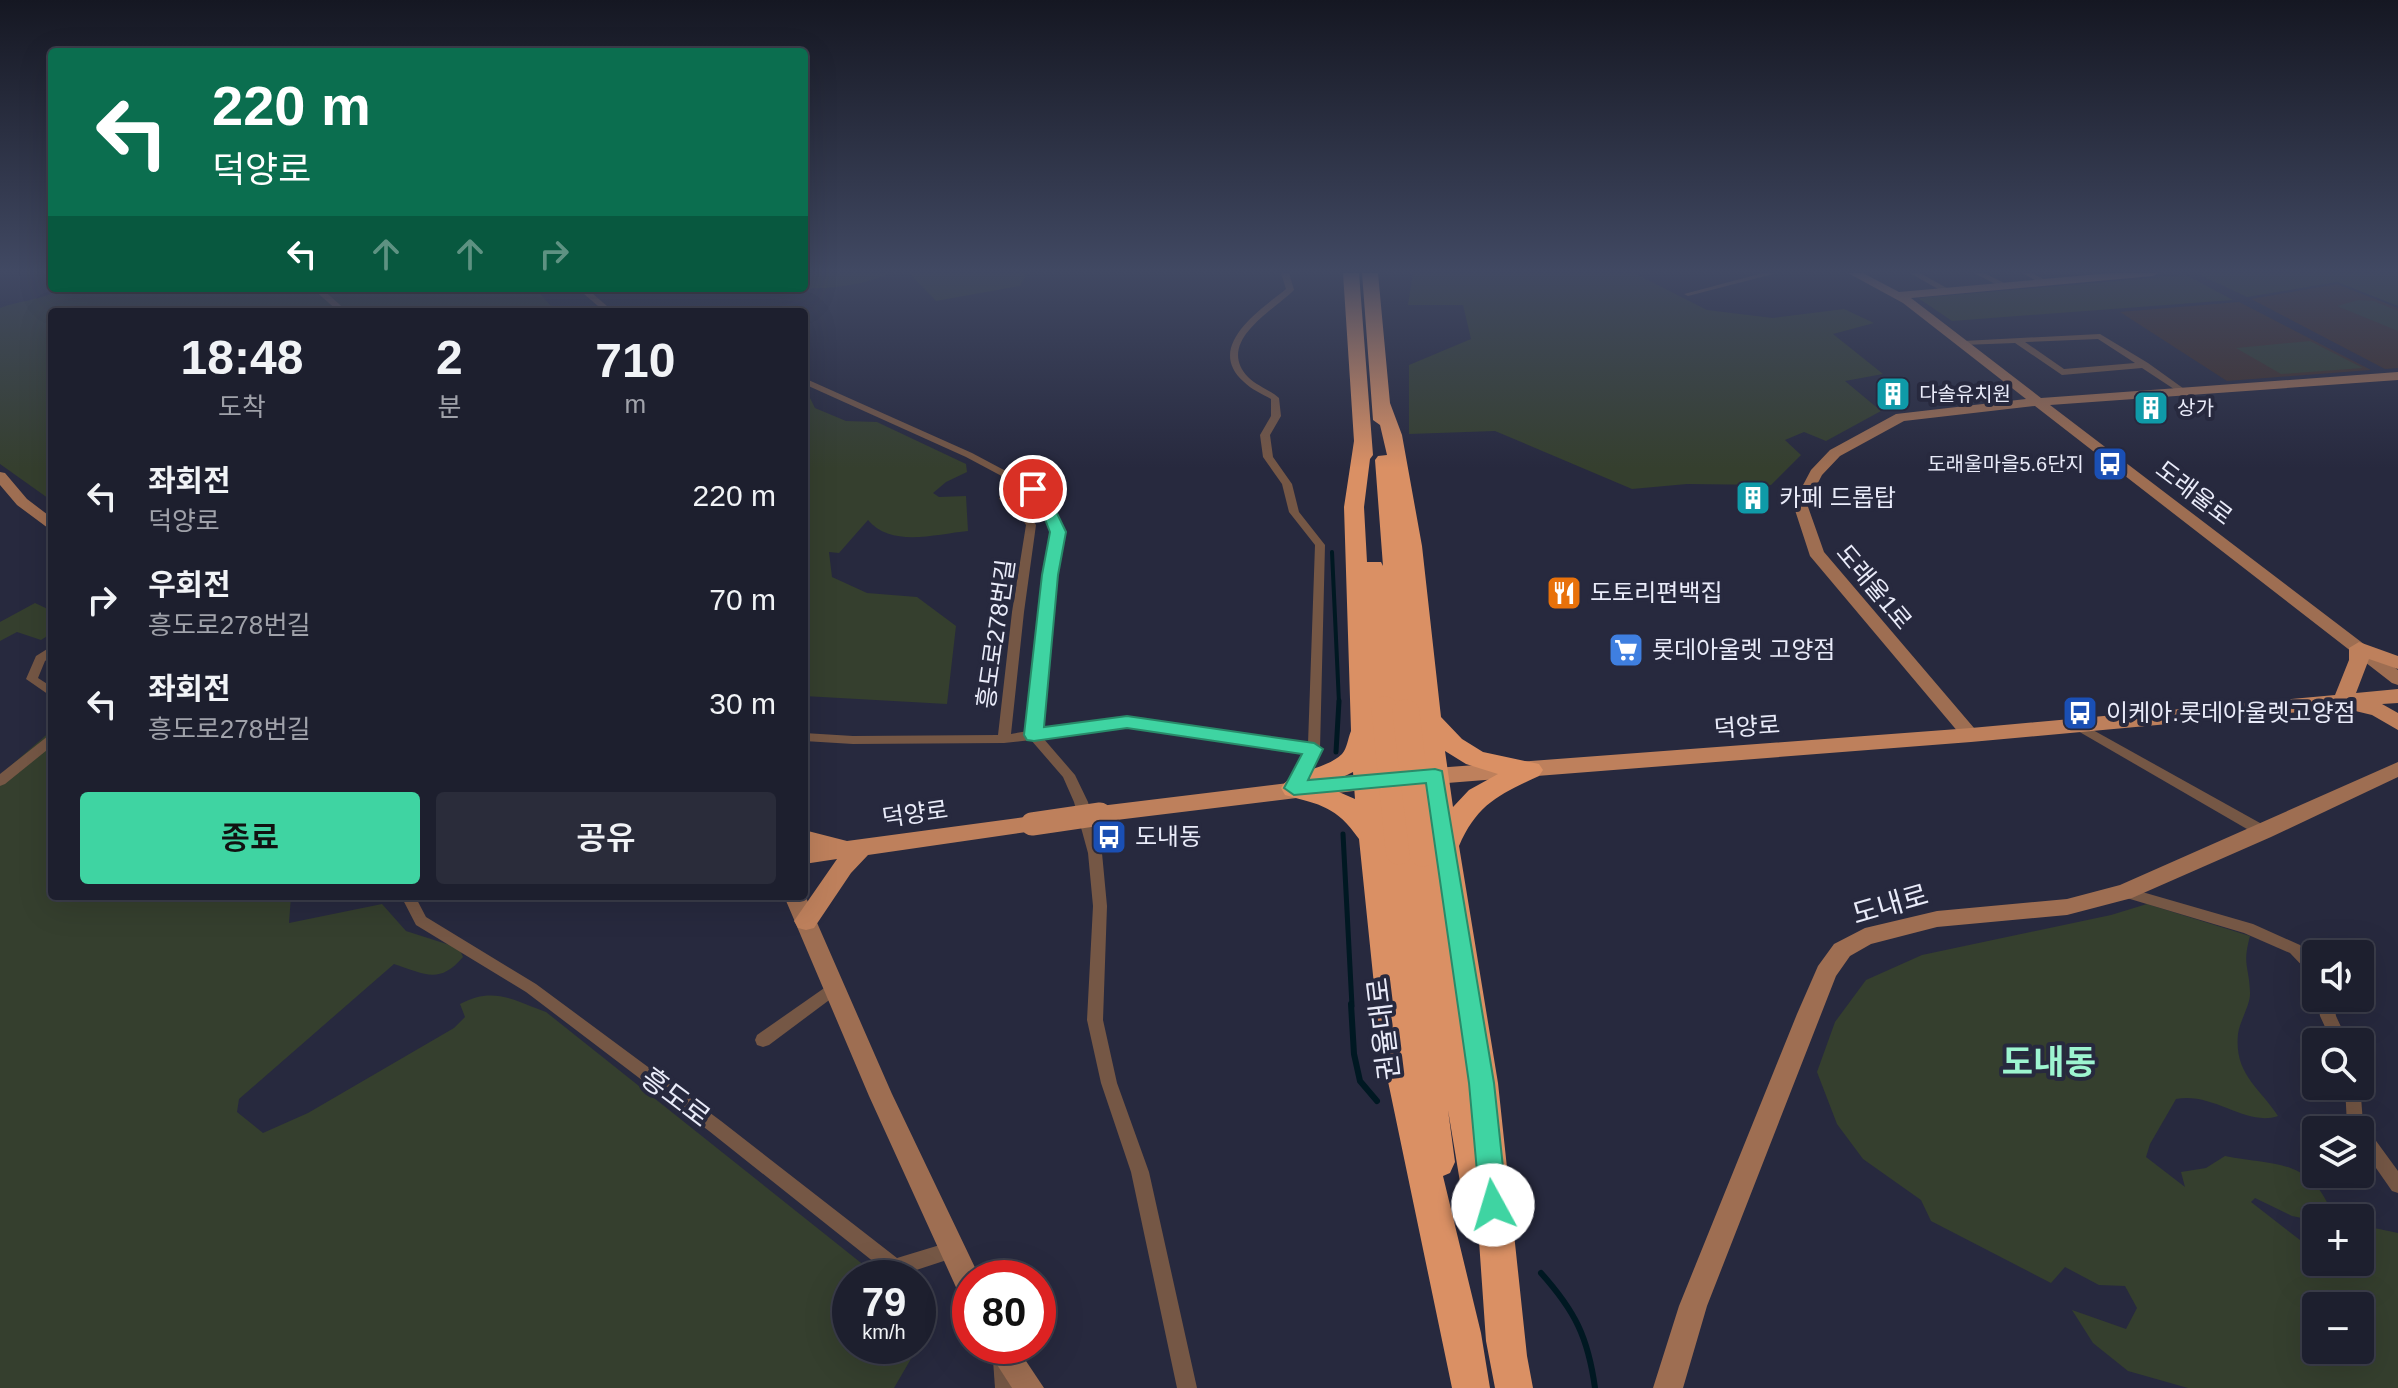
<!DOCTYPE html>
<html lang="ko">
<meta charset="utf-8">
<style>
body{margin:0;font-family:Arial,"Noto Sans KR",sans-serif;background:#2a2c3a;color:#f1f3f6;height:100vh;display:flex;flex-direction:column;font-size:30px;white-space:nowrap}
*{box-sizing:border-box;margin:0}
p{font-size:26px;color:#a0a2aa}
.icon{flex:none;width:44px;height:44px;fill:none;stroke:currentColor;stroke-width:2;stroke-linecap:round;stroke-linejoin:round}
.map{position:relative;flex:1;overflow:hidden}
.sheet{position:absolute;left:48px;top:308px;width:760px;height:592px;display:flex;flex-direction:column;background:#1d1f2e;border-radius:8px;box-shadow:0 8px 32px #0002,0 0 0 2px #3b3d4a}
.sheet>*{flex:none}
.top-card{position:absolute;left:48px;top:48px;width:760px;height:244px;border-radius:8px;box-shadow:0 8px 32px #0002,0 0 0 2px #3b3d4a;background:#0b6e4f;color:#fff;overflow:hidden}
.tools{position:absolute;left:2302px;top:940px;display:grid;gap:16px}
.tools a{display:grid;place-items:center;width:72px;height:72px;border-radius:8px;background:#1d1f2e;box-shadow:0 8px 32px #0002,0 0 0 2px #3b3d4a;font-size:40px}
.speed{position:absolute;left:832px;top:1260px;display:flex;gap:16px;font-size:40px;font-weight:700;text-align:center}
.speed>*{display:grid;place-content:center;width:104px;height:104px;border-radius:50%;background:#1d1f2e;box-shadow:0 8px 32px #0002,0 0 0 2px #3b3d4a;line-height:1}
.speed small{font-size:20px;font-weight:400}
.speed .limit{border:12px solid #d22;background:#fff;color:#111}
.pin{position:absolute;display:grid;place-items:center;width:68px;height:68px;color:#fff;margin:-34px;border:4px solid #fff;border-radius:50%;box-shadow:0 2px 8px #0007}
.me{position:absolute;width:88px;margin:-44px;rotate:354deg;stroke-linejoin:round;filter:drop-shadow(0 0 6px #0008)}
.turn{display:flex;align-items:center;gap:28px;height:168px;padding:0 32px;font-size:36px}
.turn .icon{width:104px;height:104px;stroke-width:2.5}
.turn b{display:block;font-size:56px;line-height:68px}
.lanes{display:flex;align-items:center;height:76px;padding:0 32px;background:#0003;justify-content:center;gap:40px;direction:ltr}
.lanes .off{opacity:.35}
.eta{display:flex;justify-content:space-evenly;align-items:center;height:136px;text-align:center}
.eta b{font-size:48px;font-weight:600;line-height:56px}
.button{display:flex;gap:16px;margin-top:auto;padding:16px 32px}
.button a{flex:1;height:92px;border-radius:8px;background:#3fd4a2;color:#111;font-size:32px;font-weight:600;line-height:92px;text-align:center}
.button a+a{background:#2a2c3a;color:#f1f3f6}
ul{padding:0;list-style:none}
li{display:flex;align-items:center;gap:24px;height:104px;padding:0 32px}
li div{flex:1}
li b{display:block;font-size:30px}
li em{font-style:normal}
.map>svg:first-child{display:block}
.education{fill:#402e27}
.green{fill:#353f2e;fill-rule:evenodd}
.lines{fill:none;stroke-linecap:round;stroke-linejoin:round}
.stream-far2{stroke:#001822;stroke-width:4}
.stream-far1{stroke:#001822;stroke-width:5}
.stream{stroke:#001822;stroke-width:6}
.street{fill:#755745;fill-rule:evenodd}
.secondary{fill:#9e6e52;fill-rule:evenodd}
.primary{fill:#be805c;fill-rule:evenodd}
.highway{fill:#da9064;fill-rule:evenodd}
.primary-bridge{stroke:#be805c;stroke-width:23}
.highway-bridge{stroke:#da9064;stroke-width:27}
.route{fill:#3fd4a2;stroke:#298a69;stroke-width:2}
.labels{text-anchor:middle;stroke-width:8;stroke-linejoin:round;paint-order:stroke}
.far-poi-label{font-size:20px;fill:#e9ebf9;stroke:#27293e;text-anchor:start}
.street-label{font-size:24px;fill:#e9ebf9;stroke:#27293e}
.poi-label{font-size:24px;fill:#e9ebf9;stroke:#27293e;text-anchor:start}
.near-street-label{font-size:28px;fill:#e9ebf9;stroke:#27293e}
.near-quarter-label{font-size:34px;font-weight:bold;fill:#9df5d0;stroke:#27293e}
</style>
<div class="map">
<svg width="2398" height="1388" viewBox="0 0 2398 1388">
<rect width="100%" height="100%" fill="#27293e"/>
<!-- education -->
<g class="education">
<polygon points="2337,284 2398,308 2398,368 2385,369 2251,299"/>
<polygon points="2239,302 2371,370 2227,381 2120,312"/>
</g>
<!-- green -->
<g class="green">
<path d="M891,273C860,287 821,290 788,288H804V274Z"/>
<polygon points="909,273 1027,273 1020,286 936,301"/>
<polygon points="1413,273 1634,273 1707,310 1773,318 1844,309 1874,323 1833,334 1883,374 1845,381 1881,411 1826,441 1804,432 1785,440 1801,455 1771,485 1687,484 1632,489 1495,431 1409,434 1409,365 1471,339 1463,305 1408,305"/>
<polygon points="2196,273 2398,273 2398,306 2337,282 2247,297"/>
<polygon points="2186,275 2233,300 1952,321 1918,298"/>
<path d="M62,288H535L550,305L566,312H52V501L0,464V308C21,300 44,300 62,288Z"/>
<polygon points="2358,300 2374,301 2398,311 2398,331 2337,306"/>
<polygon points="2310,341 2363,368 2281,374 2236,348"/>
<path d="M804,386L815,408L846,421L877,422L966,464L967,472L946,482L933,493L939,497L966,496L968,531C936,534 891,548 868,520L839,553L829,552L832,577L867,593L917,597L956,626L947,704L804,696Z"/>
<polygon points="35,603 52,611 52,633 41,640 17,632 0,641 0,622"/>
<path d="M52,730V896H291L289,923L382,904L406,931L459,948L463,957C439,985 425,974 394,964L239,1099L237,1112L263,1133L308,1113L454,1028L465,1017L460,1004C493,986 513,1000 546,1012L880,1278H850V1346H910L912,1357L894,1388H0V775Z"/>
<path d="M2147,904L2250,936C2242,966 2249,965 2250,992C2251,1004 2240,1020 2238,1034C2234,1074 2259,1087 2278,1116C2246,1127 2214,1092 2176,1099L2150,1144L2146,1157L2185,1187L2181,1172L2206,1168L2225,1156C2275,1166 2309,1158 2331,1211L2328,1218H2316V1221L2292,1216L2255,1198L2251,1202L2300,1240L2316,1247V1262H2360V1225L2398,1233V1388H2188L2128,1371L2093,1343L2072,1310L2126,1329L2137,1308L2125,1286L2099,1285L2065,1267L2051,1283L1931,1221L1921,1200L1863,1159L1837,1124L1817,1072L1835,1022L1866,980L1922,955L2111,915ZM2316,1306H2360V1350H2316Z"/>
</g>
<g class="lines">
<!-- stream-far2 -->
<polyline class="stream-far2" points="1332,552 1339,703"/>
<!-- stream-far1 -->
<g class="stream-far1">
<polyline points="1336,752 1339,701"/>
<polyline points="1343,834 1352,1006"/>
</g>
<!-- stream -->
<g class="stream">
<polyline points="1351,1004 1354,1054 1360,1081 1377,1101"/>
<path d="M1541,1273C1575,1311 1588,1337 1595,1388"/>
</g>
<!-- street -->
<g class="street">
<path d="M1281,273H1289L1294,290C1273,311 1215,342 1248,377C1257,386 1270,390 1279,398L1281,416L1270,435L1273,457L1292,484L1299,512L1325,545L1320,749L1300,788H1290L1289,785L1306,752L1127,726L1043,738L1075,775L1088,802L1102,853L1107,906L1103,1020L1117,1083L1149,1172L1197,1388H1177L1131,1172L1101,1083L1087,1020L1093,906L1088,853L1074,802L1063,777L1031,740L1004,743L853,744L804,741V733L853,736L998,735L1012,612L1026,525L1017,511L1000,500L999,498L1004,495L1025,507L1036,525L1024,612L1011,734L1028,731L1045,575L1053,532L1043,509L1030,491L966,457L804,384V378L972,453L1036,487L1053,508L1063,532L1055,575L1041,730L1127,718L1308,744L1315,545L1289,512L1282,484L1263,457L1260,435L1271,416V399C1262,394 1251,389 1244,382C1204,347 1260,310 1286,289Z"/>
<polygon points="1763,273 1777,273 1688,296 1684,294"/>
<polygon points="1910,273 1920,273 1952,291 1945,293"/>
<polygon points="1974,273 1984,273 2008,285 2001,287"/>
<polygon points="2022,273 2032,273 2049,282 2042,284"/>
<polygon points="312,288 321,288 348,312 339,312"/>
<polygon points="577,288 586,288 614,312 605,312"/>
<path d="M2100,334L2148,363L2187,391L2180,393L2142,368L2062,375L2015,343L1963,345L1959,343L1963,341ZM2098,339L2135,363L2064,369L2025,342Z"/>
<polygon points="52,646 52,656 45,661 38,678 52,687 52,697 26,679 36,656"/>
<polygon points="2075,720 2269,828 2271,832 2269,836 2259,836 2071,727 2069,724 2071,721"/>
<polygon points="52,735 52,746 5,784 0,786 0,774 48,736"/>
<polygon points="2125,887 2253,924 2300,945 2316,961 2316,977 2311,975 2290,953 2244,933 2120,896 2118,892 2120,888"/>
<polygon points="401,896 415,896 426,917 536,984 721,1121 897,1258 953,1241 959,1244 962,1250 959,1256 895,1277 889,1274 709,1131 526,992 416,925"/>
<polygon points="835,982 840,984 843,988 840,992 769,1045 763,1047 757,1045 755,1040 757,1035 830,984"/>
<polygon points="2317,998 2333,998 2336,1016 2348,1042 2332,1042 2320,1016"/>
<polygon points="2360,1084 2363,1123 2398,1171 2398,1193 2392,1191 2360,1145 2360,1130 2349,1130 2347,1125 2345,1086 2360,1086"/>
<polygon points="1003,1350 1010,1353 1013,1360 1015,1388 995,1388 993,1360 996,1353"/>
</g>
<!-- secondary -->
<g class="secondary">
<polygon points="1848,273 1863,273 1899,292 2111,273 2158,273 2153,276 1911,298 2041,398 2398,372 2398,380 2050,405 2398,670 2398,685 2392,683 2035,406 1904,421 1840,456 1822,475 1807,504 1824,552 1980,735 1978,739 1964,739 1810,556 1793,504 1811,470 1830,450 1896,414 2026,399 1903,303"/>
<polygon points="0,472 5,473 27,499 52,518 52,531 17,505 0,485"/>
<polygon points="2398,762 2398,777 2271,837 2132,898 2067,915 1937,927 1871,944 1850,956 1836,976 1707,1306 1683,1388 1653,1388 1679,1306 1797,1014 1818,966 1834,944 1865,928 1937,911 2067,899 2120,885"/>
<polygon points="804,893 892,1094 980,1278 970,1278 970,1300 960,1296 869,1096 784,896 804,896"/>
<polygon points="985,1346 1016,1346 1044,1388 1012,1388"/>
</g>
<!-- primary -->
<g class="primary">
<polygon points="2359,642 2398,656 2398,669 2369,659 2356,693 2398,689 2398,703 2382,704 2398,713 2398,730 2372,715 2343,708 1971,742 1422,785 1414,782 1411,777 1414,772 1422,769 1971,728 2335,695 2349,660 2349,648"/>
<polygon points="1378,772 1386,775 1389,780 1386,785 1378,788 1100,822 1092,820 1089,814 1092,808 1100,806"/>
<polygon points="1032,816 1040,818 1043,824 1040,830 868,855 851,873 814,928 806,930 798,928 794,921 837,859 804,864 804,830 847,841"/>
</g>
<!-- highway -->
<path class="highway" d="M1343,273H1359L1373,455L1370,459L1364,507L1367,562H1381L1383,566L1375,460L1378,456L1387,455L1380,425L1373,420L1362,273H1378L1390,403L1402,435L1422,546L1441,717L1462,739L1483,752L1539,764L1543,770L1539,776C1500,794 1477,804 1459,846L1498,1083L1527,1356L1533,1388H1495L1486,1341L1476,1198L1465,1193L1460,1182L1448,1110L1455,1162L1450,1173L1443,1176L1481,1333L1490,1388H1452L1380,1043L1359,839C1336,806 1321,805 1285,795L1281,788C1291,770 1326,770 1342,754C1347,749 1348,738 1351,731L1344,507L1354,441ZM1375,714L1385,718L1395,714L1397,719L1406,721L1417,715L1432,846L1423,843L1412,849L1409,844L1399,841L1387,848ZM1445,751L1466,764L1498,774L1469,790L1453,807ZM1353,772L1355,799L1325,786Z"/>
<!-- primary-bridge -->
<polyline class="primary-bridge" points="1032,824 1100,814"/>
<!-- highway-bridge -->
<g class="highway-bridge">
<polyline points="1385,710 1399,851"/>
<polyline points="1406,713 1423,853"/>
</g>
</g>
<!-- sky -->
<linearGradient id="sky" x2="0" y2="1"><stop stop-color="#151722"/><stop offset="0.58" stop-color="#414963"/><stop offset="1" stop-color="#414963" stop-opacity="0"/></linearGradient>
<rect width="2398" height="468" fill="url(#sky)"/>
<!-- route -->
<polygon class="route" points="1033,485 1038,486 1053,505 1066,532 1058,575 1044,727 1127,716 1314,743 1323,749 1308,780 1435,769 1442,771 1494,1083 1507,1205 1503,1213 1493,1217 1484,1213 1480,1205 1469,1083 1426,783 1294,795 1284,788 1302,754 1127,728 1034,741 1027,740 1024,735 1042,575 1050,532 1041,509 1025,489"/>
<!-- icons -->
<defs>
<symbol id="building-square" viewBox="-11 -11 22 22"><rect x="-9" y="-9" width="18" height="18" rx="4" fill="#0f9aa8" stroke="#27293e"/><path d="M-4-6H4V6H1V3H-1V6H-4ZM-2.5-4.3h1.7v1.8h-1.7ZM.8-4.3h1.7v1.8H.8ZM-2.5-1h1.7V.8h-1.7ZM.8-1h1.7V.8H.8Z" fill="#fff"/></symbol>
<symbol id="bus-square" viewBox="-11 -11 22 22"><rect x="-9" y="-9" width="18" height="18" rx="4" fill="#1a4fb4" stroke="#27293e"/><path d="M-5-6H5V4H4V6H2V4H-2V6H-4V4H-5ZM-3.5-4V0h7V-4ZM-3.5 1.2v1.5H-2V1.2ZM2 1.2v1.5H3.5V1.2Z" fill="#fff"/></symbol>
<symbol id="restaurant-square" viewBox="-11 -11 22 22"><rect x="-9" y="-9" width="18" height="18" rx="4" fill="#e8710a" stroke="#27293e"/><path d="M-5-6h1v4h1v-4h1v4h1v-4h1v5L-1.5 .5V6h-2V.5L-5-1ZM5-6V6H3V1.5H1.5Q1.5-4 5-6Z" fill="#fff"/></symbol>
<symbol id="supermarket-square" viewBox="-11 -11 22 22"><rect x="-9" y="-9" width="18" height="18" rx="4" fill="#3f7fe0" stroke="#27293e"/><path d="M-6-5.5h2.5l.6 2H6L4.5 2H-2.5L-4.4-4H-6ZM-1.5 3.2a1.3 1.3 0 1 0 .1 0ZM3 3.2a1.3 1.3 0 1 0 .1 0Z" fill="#fff"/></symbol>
</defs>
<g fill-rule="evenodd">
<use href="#building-square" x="1873" y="374" width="40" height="40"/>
<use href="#building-square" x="2131" y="388" width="40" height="40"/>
<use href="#bus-square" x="2090" y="444" width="40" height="40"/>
<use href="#building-square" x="1733" y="478" width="40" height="40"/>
<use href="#restaurant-square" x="1544" y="573" width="40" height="40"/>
<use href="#supermarket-square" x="1606" y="630" width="40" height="40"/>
<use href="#bus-square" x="2060" y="693" width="40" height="40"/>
<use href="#bus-square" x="1089" y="817" width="40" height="40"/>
</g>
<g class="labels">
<!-- far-poi labels -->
<g class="far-poi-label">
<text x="1919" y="401">다솔유치원</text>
<text x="2177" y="415">상가</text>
<text x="2084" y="471" text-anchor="end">도래울마을5.6단지</text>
</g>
<!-- street labels -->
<g class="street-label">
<text transform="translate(2194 493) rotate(37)" y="8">도래울로</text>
<text transform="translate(1874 587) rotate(50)" y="8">도래울1로</text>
<text transform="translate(996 634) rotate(-82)" y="8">흥도로278번길</text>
<text transform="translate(1747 727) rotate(-4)" y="8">덕양로</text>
<text transform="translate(915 814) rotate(-8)" y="8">덕양로</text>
</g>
<!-- poi labels -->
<g class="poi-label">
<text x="1779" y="506">카페 드롭탑</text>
<text x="1590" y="601">도토리편백집</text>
<text x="1652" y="658">롯데아울렛 고양점</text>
<text x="2106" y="721">이케아.롯데아울렛고양점</text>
<text x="1135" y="845">도내동</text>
</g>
<!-- near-street labels -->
<g class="near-street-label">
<text transform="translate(1890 904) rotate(-16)" y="10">도내로</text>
<text transform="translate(1383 1029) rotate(-97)" y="10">권율대로</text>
<text transform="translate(676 1097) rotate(37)" y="10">흥도로</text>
</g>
<!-- near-quarter labels -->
<g class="near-quarter-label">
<text x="2049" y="1074">도내동</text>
</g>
</g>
</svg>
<div class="tools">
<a><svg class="icon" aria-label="sound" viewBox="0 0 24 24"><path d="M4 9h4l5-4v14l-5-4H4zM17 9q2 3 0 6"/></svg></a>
<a><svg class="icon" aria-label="search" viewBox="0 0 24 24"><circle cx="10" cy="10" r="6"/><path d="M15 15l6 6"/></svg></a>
<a><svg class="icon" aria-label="layers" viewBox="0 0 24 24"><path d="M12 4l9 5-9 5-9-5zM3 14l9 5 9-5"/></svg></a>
<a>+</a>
<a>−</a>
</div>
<div class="speed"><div>79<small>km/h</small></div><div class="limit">80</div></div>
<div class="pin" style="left:1033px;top:489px;background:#d93025"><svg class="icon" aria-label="arrive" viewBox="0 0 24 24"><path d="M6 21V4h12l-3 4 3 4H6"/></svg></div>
<svg class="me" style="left:1493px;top:1205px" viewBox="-20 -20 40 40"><circle r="19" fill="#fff"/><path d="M0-13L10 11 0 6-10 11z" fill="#3fd4a2"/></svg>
<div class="top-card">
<div class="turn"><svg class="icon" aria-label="left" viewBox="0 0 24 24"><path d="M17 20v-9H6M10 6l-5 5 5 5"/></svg><div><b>220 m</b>덕양로</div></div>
<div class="lanes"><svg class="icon" aria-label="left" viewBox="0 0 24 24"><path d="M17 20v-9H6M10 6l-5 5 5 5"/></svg><svg class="icon off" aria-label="ahead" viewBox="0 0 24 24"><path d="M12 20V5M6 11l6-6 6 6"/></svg><svg class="icon off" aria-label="ahead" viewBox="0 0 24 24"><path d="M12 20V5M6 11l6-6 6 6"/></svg><svg class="icon off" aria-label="right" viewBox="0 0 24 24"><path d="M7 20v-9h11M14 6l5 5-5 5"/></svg></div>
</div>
<section class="sheet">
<div class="eta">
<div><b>18:48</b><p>도착</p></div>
<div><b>2</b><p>분</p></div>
<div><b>710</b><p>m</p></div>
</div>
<ul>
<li><svg class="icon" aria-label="left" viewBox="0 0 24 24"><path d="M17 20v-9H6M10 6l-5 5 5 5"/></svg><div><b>좌회전</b><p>덕양로</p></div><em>220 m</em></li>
<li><svg class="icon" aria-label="right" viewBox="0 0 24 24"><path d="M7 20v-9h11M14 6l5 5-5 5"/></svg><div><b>우회전</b><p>흥도로278번길</p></div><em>70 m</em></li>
<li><svg class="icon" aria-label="left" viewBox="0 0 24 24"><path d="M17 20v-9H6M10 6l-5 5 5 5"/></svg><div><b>좌회전</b><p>흥도로278번길</p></div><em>30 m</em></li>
</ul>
<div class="button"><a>종료</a><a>공유</a></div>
</section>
</div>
